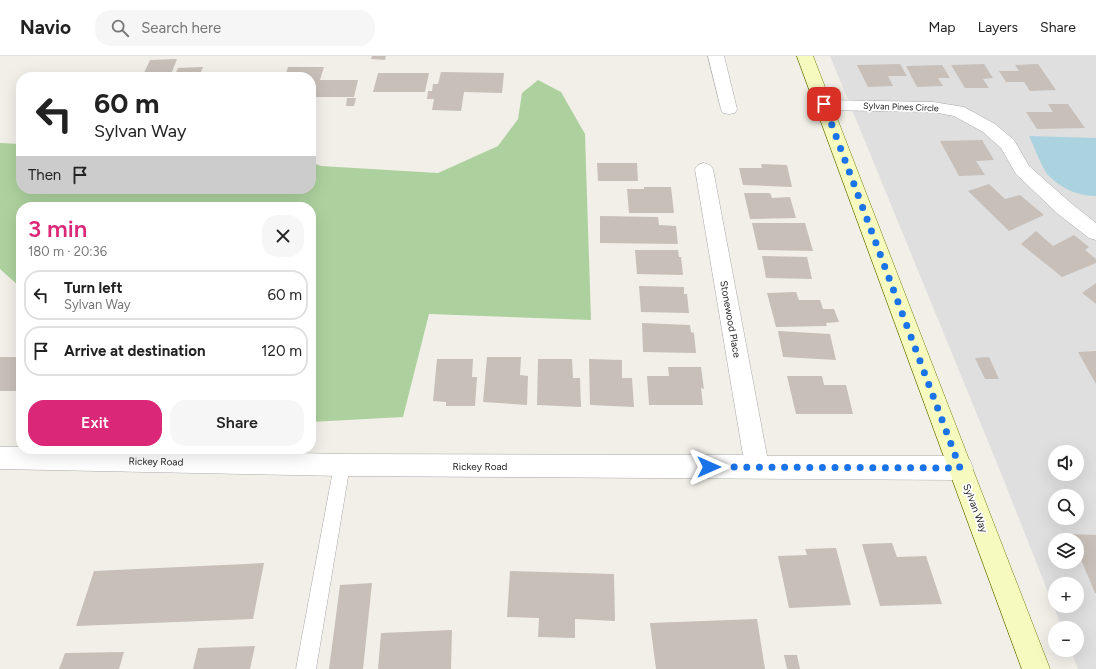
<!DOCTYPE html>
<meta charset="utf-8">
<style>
body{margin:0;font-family:Figtree,sans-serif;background:#f6f6f6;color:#222;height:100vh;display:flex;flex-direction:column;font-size:15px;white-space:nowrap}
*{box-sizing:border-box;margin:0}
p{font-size:13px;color:#767676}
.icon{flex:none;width:22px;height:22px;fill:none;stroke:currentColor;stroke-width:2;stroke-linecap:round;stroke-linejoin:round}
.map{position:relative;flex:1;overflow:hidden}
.drawer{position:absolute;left:16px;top:146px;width:300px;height:252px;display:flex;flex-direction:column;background:#fff;border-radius:16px;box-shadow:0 4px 16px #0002}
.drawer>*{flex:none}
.top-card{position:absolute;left:16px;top:16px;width:300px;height:122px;border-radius:16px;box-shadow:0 4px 16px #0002;background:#fff;color:#222;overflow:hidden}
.buttons{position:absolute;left:1048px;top:389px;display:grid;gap:8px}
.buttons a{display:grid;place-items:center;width:36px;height:36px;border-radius:50%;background:#fff;box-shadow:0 4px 16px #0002;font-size:20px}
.pin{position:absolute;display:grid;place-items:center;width:34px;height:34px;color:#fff;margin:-17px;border-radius:8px;box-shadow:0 2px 6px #0006}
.me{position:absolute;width:44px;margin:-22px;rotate:90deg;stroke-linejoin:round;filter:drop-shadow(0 0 3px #0008)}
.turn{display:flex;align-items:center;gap:14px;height:84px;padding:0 12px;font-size:18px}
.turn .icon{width:52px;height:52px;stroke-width:2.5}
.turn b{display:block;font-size:28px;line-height:34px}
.then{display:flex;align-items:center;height:38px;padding:0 12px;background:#0003;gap:8px;font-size:15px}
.round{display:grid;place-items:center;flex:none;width:42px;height:42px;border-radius:16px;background:#f6f6f6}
.headline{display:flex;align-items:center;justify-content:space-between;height:68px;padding:0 12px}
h1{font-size:24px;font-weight:600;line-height:30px;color:#db2777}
.primary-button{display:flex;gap:8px;margin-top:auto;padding:8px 12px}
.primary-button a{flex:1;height:46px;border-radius:16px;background:#db2777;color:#fff;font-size:16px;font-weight:600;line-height:46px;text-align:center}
.primary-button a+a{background:#f6f6f6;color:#222}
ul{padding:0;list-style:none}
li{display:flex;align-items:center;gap:12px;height:50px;margin:0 8px 6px;padding:0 4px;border:2px solid #e0e0e0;border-radius:16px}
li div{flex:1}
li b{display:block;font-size:15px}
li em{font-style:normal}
header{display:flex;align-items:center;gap:24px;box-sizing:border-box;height:56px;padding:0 20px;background:#fff;border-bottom:1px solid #e0e0e0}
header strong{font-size:19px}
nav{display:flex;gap:22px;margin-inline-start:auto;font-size:14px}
.search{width:280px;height:36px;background:#f6f6f6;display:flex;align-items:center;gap:10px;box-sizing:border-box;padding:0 14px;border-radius:16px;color:#767676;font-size:15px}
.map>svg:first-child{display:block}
.residential{fill:#e0dfdf;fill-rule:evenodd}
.forest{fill:#add19e}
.water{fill:#aad3df}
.building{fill:#c7bfb8}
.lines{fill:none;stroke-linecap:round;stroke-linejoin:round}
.service-casing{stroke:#a9a9a9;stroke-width:1}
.minor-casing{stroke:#a9a9a9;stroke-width:1}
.secondary-casing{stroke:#707d05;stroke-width:1}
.service{fill:#fff;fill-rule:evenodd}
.minor{fill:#fff;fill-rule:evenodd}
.secondary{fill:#f7fabf;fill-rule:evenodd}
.route{stroke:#1a73e8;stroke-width:7;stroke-dasharray:0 12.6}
.labels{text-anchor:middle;stroke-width:3.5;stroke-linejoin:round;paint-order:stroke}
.far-street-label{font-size:9px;fill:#222;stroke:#fff}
.street-label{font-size:10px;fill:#222;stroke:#fff}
</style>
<header>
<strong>Navio</strong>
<div class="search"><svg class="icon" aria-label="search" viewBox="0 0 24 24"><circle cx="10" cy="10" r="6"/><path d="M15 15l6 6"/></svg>Search here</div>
<nav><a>Map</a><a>Layers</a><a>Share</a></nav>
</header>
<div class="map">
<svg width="1096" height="613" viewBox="0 0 1096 613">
<rect width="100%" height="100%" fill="#f2efe9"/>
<!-- residential -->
<path class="residential" d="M830,0H1096V613H1078L1071,594H1077V572H1062L1001,417ZM1055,396H1077V418H1055ZM1055,440H1077V462H1055ZM1055,484H1077V506H1055ZM1055,528H1077V550H1055Z"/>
<!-- forest -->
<polygon class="forest" points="538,24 561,36 585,78 591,264 429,258 403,361 311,366 311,151 21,151 21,232 0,213 0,87 21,88 21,133 311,133 311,106 321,110 438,117 498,90 518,63 522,37"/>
<!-- water -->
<path class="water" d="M1029,80L1096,82V140C1078,140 1062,133 1049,120C1042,113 1034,90 1029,80Z"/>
<!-- building -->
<g class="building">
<polygon points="372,0 386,0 385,4 371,3"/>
<polygon points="177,3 170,21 142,21 150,4"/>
<polygon points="900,8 907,20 888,20 893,30 868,31 857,9"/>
<polygon points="984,8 993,22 983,23 989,32 965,32 951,9"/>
<polygon points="1038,8 1056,34 1030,35 1024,26 1006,26 999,15 1019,15 1015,9"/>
<polygon points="942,9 950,22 938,22 943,30 917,31 906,10"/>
<polygon points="203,11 199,21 174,21 178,12"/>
<polygon points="288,11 324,11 320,24 358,24 354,41 311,41 311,21 285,21"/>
<polygon points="441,16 504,17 502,37 464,36 461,55 432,54 434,43 427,43 428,35 432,35 433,28 438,28"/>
<polygon points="378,17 429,17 425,36 373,36"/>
<polygon points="347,42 356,42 354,50 346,50"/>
<polygon points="1048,48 1068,48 1085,72 1037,73 1026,56 1053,56"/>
<polygon points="982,84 994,104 976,105 985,119 959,120 940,85"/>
<polygon points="597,107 637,107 638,125 598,125"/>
<polygon points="761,108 787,109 792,131 743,129 739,112 762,112"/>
<polygon points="989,128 1005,143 1020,139 1044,159 1009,175 968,135"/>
<polygon points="644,131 671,131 674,157 629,157 627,133 644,133"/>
<polygon points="744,137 770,137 772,142 790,141 796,162 750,163"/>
<polygon points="600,160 658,161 659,169 676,170 678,188 600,187"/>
<polygon points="752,167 805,167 813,195 758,194"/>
<polygon points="1036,175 1053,190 1074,179 1089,191 1085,194 1096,203 1096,207 1062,221 1021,188"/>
<polygon points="635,194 678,194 679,201 681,201 683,219 637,218"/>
<polygon points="762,200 807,201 812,223 766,222"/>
<polygon points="1096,227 1096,248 1082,237"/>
<polygon points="639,230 684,231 684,238 687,238 689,257 641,256"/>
<polygon points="796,236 799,244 820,244 823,253 834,253 839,266 826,267 827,270 776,271 767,237"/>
<polygon points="642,267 690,269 691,276 694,277 696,297 643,296"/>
<polygon points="778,275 830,278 836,304 783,301"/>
<polygon points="1096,295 1096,328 1078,296"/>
<polygon points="0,301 21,301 20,335 0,335"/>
<polygon points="487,301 521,301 520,319 528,320 527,349 483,346"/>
<polygon points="989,301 999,323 985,323 975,302"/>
<polygon points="437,303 473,303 472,321 477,321 475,350 446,350 446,346 433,345"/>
<polygon points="538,303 572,303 573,322 580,322 581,351 537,349"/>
<polygon points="589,303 622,304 622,322 632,322 634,351 590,349"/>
<polygon points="668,311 701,311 704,333 701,332 703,349 649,349 647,320 669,320"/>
<polygon points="787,320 822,320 824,329 846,329 853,358 796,358"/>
<polygon points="1070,478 1096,479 1096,537 1095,537 1077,494 1077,484 1073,484"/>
<polygon points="892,487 897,501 926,500 942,548 880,550 862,488"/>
<polygon points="836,492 851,549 789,552 778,500 807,499 805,493"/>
<polygon points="264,507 253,563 76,570 94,515"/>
<polygon points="510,515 614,518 615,565 575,563 575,582 538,581 539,562 507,561"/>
<polygon points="372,527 363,613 329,613 340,529"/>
<polygon points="757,563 765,613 656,613 650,567"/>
<polygon points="452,574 451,613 378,613 381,577"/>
<polygon points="255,590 250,613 193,613 198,592"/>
<polygon points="124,596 119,613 59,613 65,597"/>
<polygon points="784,599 797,599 800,613 787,613"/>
</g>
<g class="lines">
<defs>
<polygon id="service" points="342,401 348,403 350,409 316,613 296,613 334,409 336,403"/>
<g id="minor">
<polygon points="708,0 724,0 737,53 735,57 729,58 723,57 721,53"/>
<polygon points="824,44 933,46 964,51 995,68 1014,84 1029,110 1072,148 1096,167 1096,184 1089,182 1058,158 1016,118 1001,92 983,76 954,60 933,56 824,54 818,53 816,49 818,45"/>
<polygon points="704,107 710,109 713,113 767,400 961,400 970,404 973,412 970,420 961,424 342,420 0,413 0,391 21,391 21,393 117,393 342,398 743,399 695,113 698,109"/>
</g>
<polygon id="secondary" points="797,0 813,0 1050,613 1022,613"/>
</defs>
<!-- service casing -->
<use href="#service" class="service-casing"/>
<!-- minor casing -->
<use href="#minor" class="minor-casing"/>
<!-- secondary casing -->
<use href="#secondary" class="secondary-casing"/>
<!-- service -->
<use href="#service" class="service"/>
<!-- minor -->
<use href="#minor" class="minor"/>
<!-- secondary -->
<use href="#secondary" class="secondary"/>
</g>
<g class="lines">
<!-- route -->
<polyline class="route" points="709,411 960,412 824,48"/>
</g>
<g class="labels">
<!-- far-street labels -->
<g class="far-street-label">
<text transform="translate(901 51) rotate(2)" y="3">Sylvan Pines Circle</text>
</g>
<!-- street labels -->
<g class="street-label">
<text transform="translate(731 263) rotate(80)" y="4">Stonewood Place</text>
<text transform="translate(156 405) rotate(1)" y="4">Rickey Road</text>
<text x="480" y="414">Rickey Road</text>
<text transform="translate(976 452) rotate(69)" y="4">Sylvan Way</text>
</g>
</g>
</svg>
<div class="buttons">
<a><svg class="icon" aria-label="sound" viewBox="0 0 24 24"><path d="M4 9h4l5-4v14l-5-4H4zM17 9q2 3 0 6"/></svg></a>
<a><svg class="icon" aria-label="search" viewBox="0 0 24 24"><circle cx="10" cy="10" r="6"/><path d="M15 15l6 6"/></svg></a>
<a><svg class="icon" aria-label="layers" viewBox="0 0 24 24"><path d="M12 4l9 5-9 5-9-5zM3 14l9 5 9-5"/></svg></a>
<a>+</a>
<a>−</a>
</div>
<div class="pin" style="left:824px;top:48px;background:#d93025"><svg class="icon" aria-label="arrive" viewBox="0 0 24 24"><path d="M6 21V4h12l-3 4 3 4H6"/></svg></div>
<svg class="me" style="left:709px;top:411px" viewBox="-20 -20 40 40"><path d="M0-17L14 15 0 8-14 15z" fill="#1a73e8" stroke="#fff" stroke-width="4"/></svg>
<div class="top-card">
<div class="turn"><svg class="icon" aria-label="left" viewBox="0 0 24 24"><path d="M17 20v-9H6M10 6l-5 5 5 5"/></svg><div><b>60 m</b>Sylvan Way</div></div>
<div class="then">Then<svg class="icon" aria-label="arrive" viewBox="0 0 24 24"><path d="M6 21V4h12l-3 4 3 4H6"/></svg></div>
</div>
<section class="drawer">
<div class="headline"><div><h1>3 min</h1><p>180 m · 20:36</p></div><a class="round"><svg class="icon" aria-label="close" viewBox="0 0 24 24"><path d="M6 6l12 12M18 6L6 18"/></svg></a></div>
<ul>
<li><svg class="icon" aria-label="left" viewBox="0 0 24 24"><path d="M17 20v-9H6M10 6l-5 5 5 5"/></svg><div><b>Turn left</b><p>Sylvan Way</p></div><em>60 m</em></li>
<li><svg class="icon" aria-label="arrive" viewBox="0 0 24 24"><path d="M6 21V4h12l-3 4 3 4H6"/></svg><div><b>Arrive at destination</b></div><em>120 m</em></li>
</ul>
<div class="primary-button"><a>Exit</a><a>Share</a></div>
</section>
</div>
